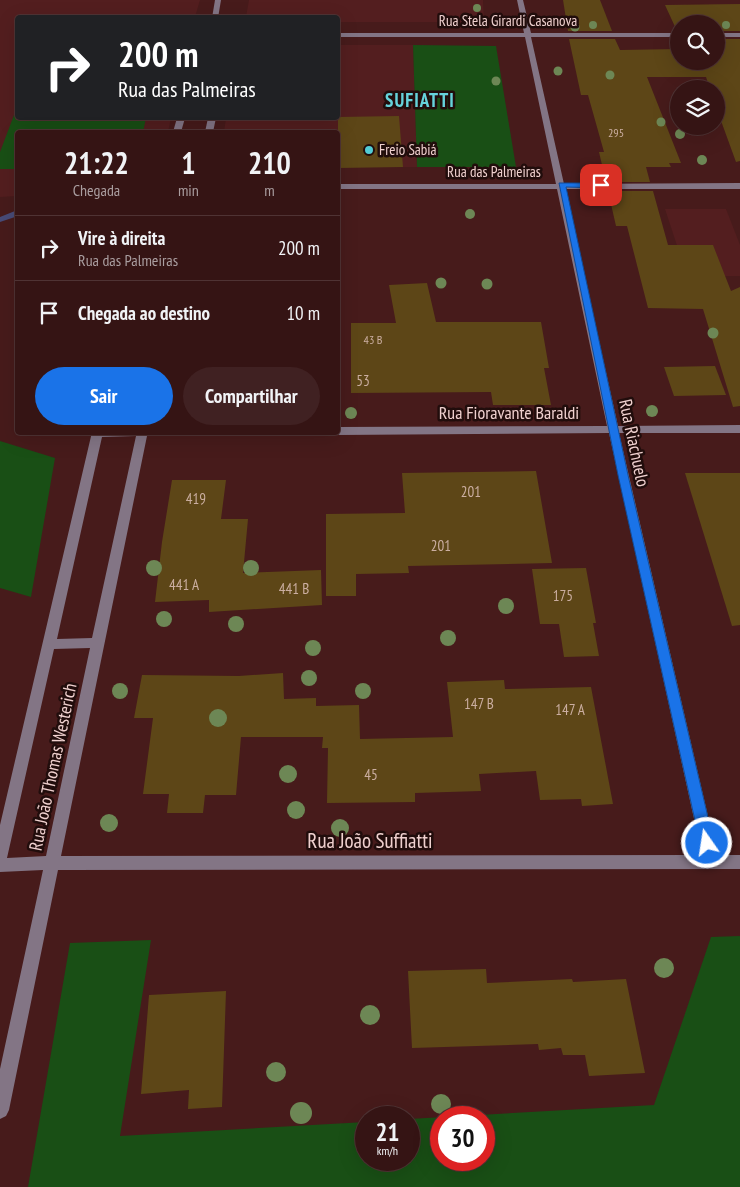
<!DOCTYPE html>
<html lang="pt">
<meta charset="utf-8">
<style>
body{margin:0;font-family:"PT Sans Narrow",sans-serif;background:#402122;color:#f1f3f6;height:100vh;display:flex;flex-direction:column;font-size:19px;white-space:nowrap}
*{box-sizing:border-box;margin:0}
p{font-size:16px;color:#aa9ea0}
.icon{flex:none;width:28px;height:28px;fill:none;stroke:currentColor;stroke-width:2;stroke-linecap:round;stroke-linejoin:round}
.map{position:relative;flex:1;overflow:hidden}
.sheet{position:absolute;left:15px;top:130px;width:325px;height:305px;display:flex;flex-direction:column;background:#351414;border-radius:5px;box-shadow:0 5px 20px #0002,0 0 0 1px #4f3334}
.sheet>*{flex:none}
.guide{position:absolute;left:15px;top:15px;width:325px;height:105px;border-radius:5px;box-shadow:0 5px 20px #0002,0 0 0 1px #4f3334;background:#202124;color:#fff;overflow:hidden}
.tools{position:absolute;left:670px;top:15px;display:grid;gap:10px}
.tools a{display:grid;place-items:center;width:55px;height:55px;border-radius:50%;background:#351414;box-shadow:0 5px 20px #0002,0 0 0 1px #4f3334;font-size:25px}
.speed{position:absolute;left:355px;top:1106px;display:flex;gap:10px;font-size:25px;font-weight:700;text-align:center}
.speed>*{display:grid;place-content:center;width:65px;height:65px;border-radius:50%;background:#351414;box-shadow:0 5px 20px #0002,0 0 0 1px #4f3334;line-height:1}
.speed small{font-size:12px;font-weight:400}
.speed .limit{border:8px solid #d22;background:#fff;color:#111}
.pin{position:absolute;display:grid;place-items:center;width:42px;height:42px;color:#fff;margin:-21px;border-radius:10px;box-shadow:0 2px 8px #0006}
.me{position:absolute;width:55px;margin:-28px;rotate:347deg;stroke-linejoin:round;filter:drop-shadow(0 0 4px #0008)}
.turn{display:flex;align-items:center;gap:18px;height:105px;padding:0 20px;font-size:22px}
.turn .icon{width:65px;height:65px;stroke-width:2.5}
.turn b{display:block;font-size:35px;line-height:42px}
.eta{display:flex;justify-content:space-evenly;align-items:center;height:85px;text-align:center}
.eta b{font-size:30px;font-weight:700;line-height:35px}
.cta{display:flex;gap:10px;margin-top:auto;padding:10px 20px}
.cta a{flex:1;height:58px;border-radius:30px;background:#1a73e8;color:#fff;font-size:20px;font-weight:700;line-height:58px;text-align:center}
.cta a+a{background:#402122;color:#f1f3f6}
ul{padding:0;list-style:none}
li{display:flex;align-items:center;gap:15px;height:65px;padding:0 20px;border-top:1px solid #4f3334}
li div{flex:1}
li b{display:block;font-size:19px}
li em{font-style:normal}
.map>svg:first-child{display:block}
.built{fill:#531e1f}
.green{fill:#194f15;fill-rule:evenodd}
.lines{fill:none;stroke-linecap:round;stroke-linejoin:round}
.stream{fill:#484b77;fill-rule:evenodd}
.building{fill:#5d4617}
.minor{fill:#837585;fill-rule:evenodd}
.tree{fill:#6d8755}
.route{fill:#1a73e8;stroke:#114b97}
.poi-dot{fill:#52ccd5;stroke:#210d0c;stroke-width:2}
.labels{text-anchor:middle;stroke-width:5;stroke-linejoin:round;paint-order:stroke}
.far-number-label{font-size:12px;fill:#cbaea1}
.far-street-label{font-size:15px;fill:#f0d1cf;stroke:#210d0c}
.far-poi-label{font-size:15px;fill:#f0d1cf;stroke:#210d0c;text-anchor:start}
.number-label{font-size:15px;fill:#cbaea1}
.street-label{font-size:18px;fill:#f0d1cf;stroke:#210d0c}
.far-district-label{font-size:19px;font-weight:bold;letter-spacing:1px;fill:#66d3db;stroke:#210d0c}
.near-street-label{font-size:21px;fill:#f0d1cf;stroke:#210d0c}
</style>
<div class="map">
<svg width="740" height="1187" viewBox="0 0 740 1187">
<rect width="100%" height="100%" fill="#471b1b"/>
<!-- built -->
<g class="built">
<polygon points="0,0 200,0 195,17 18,18 18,118 171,118 168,132 18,132 17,196 0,197"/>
<polygon points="249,0 483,0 484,22 338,22 338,18 246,17"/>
<polygon points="338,45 413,45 417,167 338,167 338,132 224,132 226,118 338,118"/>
<polygon points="665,209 726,209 740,245 740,276 687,276"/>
</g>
<!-- green -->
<g class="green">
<polygon points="413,45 496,46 516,167 417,167"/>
<polygon points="17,107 18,118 146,118 143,132 18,132 17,169 0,169 0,152"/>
<polygon points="0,441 55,458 31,597 0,588"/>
<path d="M740,936V1187H28L70,943L151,940L120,1136L366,1122V1160H409V1119L654,1105L711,937ZM441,1118H484V1160H441Z"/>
</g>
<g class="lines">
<!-- stream -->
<polygon class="stream" points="15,211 18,211 18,216 0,222 0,217"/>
</g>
<!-- building -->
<g class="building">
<polygon points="563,0 600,0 612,31 568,31"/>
<polygon points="740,4 740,31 716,31 716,24 679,24 677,31 665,5"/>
<polygon points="569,39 615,39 620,50 679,49 679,61 716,61 716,39 740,39 740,161 736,162 716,107 716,89 710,89 706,77 647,77 681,163 669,163 671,167 646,167 650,182 606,182 599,152 604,152 588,95 581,95"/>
<polygon points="399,116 403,167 338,168 338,117"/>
<polygon points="608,191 653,191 668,245 713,245 731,291 740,287 740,406 733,407 703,309 648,308 627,226 616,226"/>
<polygon points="427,283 436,322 541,322 549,368 544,368 551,405 493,405 491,392 351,393 351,323 396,323 389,285"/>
<polygon points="715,366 726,395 674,396 664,367"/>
<polygon points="536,471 552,563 408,566 409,573 356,574 356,596 326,596 326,514 405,513 402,473"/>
<polygon points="685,473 740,473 740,625 732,626"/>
<polygon points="172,480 226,480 221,519 248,519 243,573 321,570 322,605 209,612 209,600 155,602 162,542"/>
<polygon points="586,568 596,623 593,623 599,656 564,657 559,624 540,624 532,569"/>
<polygon points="283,673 284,699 316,698 316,706 359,705 360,739 453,737 447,682 504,680 505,689 591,687 613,804 582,806 581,799 540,800 536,771 479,774 481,791 415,793 415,802 327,803 328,748 322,748 323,737 241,737 236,795 205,795 203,813 167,813 169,794 143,794 153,718 134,718 142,675 239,676"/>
<polygon points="486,969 487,983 572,979 573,982 626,979 645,1073 589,1076 585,1055 563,1055 561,1048 539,1050 538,1044 412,1048 408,971"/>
<polygon points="226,991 222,1107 188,1109 189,1090 141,1094 149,995"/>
</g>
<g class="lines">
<!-- minor -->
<g class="minor">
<polygon points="215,0 221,0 218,18 212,18"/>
<path d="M517,0H523L531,33H679V37H531L564,184L740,183V189H565L618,426L740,425V433H619L717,855H740V869L58,870L9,1110L6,1116L0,1119V1069L43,870L0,872V825L92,432H225L220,436H147L61,856L702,855L609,433L338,435L334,432H338V427L607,426L557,189H338V184H556L525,37H338V33H524ZM136,436L92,638L57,639L102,437ZM90,648L46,856L7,858L54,649Z"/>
<rect x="716" y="33" width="24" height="4"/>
<polygon points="177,118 185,118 181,132 173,132"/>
<polygon points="208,118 216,118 213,132 205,132"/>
</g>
</g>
<!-- trees -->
<g class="tree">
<circle cx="477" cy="8" r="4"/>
<circle cx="471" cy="23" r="4"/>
<circle cx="593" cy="25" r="4"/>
<circle cx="726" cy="25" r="4"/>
<circle cx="575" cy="27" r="4.5"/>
<circle cx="558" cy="71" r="4.5"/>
<circle cx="610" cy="75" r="4.5"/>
<circle cx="496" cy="81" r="4.5"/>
<circle cx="661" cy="122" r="4.5"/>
<circle cx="680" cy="134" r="5"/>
<circle cx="702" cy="160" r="5"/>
<circle cx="470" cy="214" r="5"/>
<circle cx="441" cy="283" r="5.5"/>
<circle cx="487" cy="284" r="5.5"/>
<circle cx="713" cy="333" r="5.5"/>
<circle cx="652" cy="411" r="6"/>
<circle cx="351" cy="413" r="6"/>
<circle cx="154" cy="568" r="8"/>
<circle cx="251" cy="568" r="8"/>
<circle cx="506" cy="606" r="8"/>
<circle cx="164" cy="619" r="8"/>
<circle cx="236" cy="624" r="8"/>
<circle cx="448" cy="638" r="8"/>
<circle cx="313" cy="648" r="8"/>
<circle cx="309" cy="678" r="8"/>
<circle cx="120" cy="691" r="8"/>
<circle cx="363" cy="691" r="8"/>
<circle cx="218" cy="718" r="9"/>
<circle cx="288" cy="774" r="9"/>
<circle cx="296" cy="810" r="9"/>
<circle cx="109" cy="823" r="9"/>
<circle cx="340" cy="828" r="9"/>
<circle cx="664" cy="968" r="10"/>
<circle cx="370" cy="1015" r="10"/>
<circle cx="276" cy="1072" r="10"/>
<circle cx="441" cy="1104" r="10"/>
<circle cx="301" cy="1113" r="11"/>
</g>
<!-- route -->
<polygon class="route" points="559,183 601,183 605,185 601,188 566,187 628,475 714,843 712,848 707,850 702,848 700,843 618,475"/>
<!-- markers -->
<circle class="poi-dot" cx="369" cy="150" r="5"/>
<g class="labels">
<!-- far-number labels -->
<g class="far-number-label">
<text x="616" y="137">295</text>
<text x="373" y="344">43 B</text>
</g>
<!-- far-street labels -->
<g class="far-street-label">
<text x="508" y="26">Rua Stela Girardi Casanova</text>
<text x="494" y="177">Rua das Palmeiras</text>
</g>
<!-- far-poi labels -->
<g class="far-poi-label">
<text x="379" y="155">Freio Sabiá</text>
</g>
<!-- number labels -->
<g class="number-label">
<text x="363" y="386">53</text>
<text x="471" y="497">201</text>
<text x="196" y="504">419</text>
<text x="441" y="551">201</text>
<text x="184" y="590">441 A</text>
<text x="294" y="594">441 B</text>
<text x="563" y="601">175</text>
<text x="479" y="709">147 B</text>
<text x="570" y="715">147 A</text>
<text x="371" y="780">45</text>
</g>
<!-- street labels -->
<g class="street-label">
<text x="509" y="419">Rua Fioravante Baraldi</text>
<text transform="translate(634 443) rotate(78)" y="6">Rua Riachuelo</text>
<text transform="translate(53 767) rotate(-78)" y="6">Rua João Thomas Westerich</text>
</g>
<!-- far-district labels -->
<g class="far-district-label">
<text x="420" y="107">SUFIATTI</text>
</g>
<!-- near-street labels -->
<g class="near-street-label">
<text x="370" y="848">Rua João Suffiatti</text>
</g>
</g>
</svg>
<div class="tools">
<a><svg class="icon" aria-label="search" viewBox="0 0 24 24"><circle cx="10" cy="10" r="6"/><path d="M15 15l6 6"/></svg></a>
<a><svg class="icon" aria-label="layers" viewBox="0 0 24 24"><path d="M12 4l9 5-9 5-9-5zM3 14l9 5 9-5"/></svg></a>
</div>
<div class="speed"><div>21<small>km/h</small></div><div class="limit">30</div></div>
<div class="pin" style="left:601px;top:185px;background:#d93025"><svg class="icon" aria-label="arrive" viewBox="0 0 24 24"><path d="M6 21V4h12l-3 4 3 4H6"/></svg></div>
<svg class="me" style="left:707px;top:843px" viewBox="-20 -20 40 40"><circle r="17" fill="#1a73e8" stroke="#fff" stroke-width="3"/><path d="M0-11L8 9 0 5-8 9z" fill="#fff"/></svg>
<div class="guide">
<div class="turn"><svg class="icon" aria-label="right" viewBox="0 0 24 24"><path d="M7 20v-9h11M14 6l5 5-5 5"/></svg><div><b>200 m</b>Rua das Palmeiras</div></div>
</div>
<section class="sheet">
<div class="eta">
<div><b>21:22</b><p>Chegada</p></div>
<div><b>1</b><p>min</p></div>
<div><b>210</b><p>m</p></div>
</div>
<ul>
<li><svg class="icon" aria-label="right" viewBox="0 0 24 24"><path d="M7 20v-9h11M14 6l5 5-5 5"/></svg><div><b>Vire à direita</b><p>Rua das Palmeiras</p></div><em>200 m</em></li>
<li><svg class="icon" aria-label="arrive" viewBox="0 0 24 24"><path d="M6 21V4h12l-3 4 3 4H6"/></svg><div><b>Chegada ao destino</b></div><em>10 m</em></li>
</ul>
<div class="cta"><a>Sair</a><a>Compartilhar</a></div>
</section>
</div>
